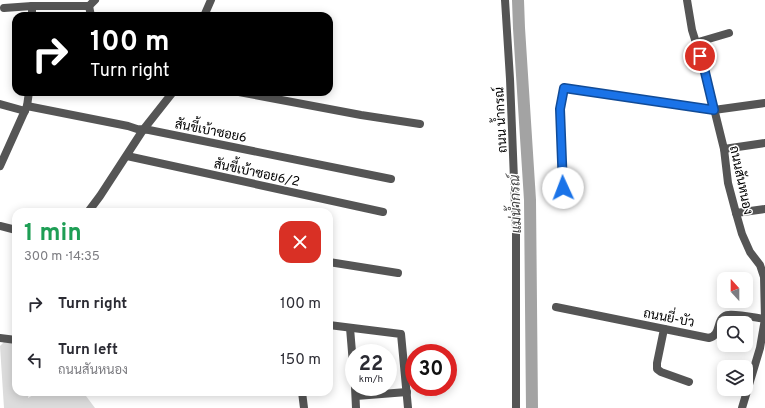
<!DOCTYPE html>
<meta charset="utf-8">
<style>
body{margin:0;font-family:Overpass,Sarabun,sans-serif;background:#f2f2f3;color:#2b2b33;height:100vh;display:flex;flex-direction:column;font-size:15px;white-space:nowrap}
*{box-sizing:border-box;margin:0}
p{font-size:13px;color:#7c7c81}
.icon{flex:none;width:22px;height:22px;fill:none;stroke:currentColor;stroke-width:2;stroke-linecap:round;stroke-linejoin:round}
.map{position:relative;flex:1;overflow:hidden}
.side{position:absolute;left:12px;top:208px;width:321px;height:188px;display:flex;flex-direction:column;background:#fff;border-radius:12px;box-shadow:0 2px 10px #0003}
.side>*{flex:none}
.guide{position:absolute;left:12px;top:12px;width:321px;height:84px;border-radius:12px;box-shadow:0 2px 10px #0003;background:#000;color:#fff;overflow:hidden}
.needle{width:26px;rotate:339deg}
.controls{position:absolute;left:717px;top:272px;display:grid;gap:8px}
.controls a{display:grid;place-items:center;width:36px;height:36px;border-radius:8px;background:#fff;box-shadow:0 2px 10px #0003;font-size:20px}
.speed{position:absolute;left:345px;top:344px;display:flex;gap:8px;font-size:20px;font-weight:700;text-align:center}
.speed>*{display:grid;place-content:center;width:52px;height:52px;border-radius:50%;background:#fff;box-shadow:0 2px 10px #0003;line-height:1}
.speed small{font-size:10px;font-weight:400}
.speed .limit{border:6px solid #d22;background:#fff;color:#111}
.pin{position:absolute;display:grid;place-items:center;width:34px;height:34px;color:#fff;margin:-17px;border:2px solid #fff;border-radius:50%;box-shadow:0 1px 4px #0007}
.me{position:absolute;width:44px;margin:-22px;rotate:358deg;stroke-linejoin:round;filter:drop-shadow(0 0 3px #0008)}
.turn{display:flex;align-items:center;gap:14px;height:84px;padding:0 12px;font-size:18px}
.turn .icon{width:52px;height:52px;stroke-width:2.5}
.turn b{display:block;font-size:28px;line-height:34px}
.round{display:grid;place-items:center;flex:none;width:42px;height:42px;border-radius:12px;background:#f2f2f3}
.headline{display:flex;align-items:center;justify-content:space-between;height:68px;padding:0 12px}
h1{font-size:24px;font-weight:700;line-height:30px;color:#1e9e55}
ul{padding:0;list-style:none}
li{display:flex;align-items:center;gap:12px;height:56px;padding:0 12px}
li div{flex:1}
li b{display:block;font-size:15px}
li em{font-style:normal}
.map>svg:first-child{display:block}
.green{fill:#dcdcdc}
.lines{fill:none;stroke-linecap:round;stroke-linejoin:round}
.river{stroke:#a3a3a3;stroke-width:12}
.street{stroke:#555;stroke-width:8}
.route-casing{stroke:#114b97;stroke-width:10}
.route{stroke:#1a73e8;stroke-width:7}
.labels{text-anchor:middle;stroke-width:3;stroke-linejoin:round;paint-order:stroke}
.street-label{font-size:13px;fill:#000;stroke:#fff}
.water-label{font-size:14px;font-style:italic;fill:#444;stroke:#fff}
</style>
<div class="map">
<svg width="765" height="408" viewBox="0 0 765 408">
<rect width="100%" height="100%" fill="#fff"/>
<!-- green -->
<polygon class="green" points="4,342 16,344 16,392 29,392 28,398 38,392 83,392 95,408 4,408 0,346"/>
<g class="lines">
<!-- river -->
<polyline class="river" points="518,0 519,28 530,200 532,408"/>
<!-- street -->
<g class="street">
<polyline points="505,0 510,79 516,230 516,408"/>
<polyline points="687,0 692,30 704,68 724,149 728,183 736,213 742,234 750,252 760,265 764,277 765,319 760,348 742,408"/>
<polyline points="89,6 91,16"/>
<polyline points="4,8 32,6"/>
<polyline points="32,16 32,6 89,6 95,0"/>
<polyline points="204,16 211,0"/>
<polyline points="695,43 729,33"/>
<polyline points="239,92 361,115 420,124"/>
<polyline points="0,104 25,111"/>
<polyline points="27,106 128,126 137,129 149,130 391,179"/>
<polyline points="724,149 765,143"/>
<polyline points="127,156 383,212"/>
<polyline points="0,166 27,106 29,92"/>
<polyline points="563,188 560,109 564,88 714,110 765,103"/>
<polyline points="88,212 100,196 143,130 173,92"/>
<polyline points="736,213 765,209"/>
<polyline points="0,226 16,230"/>
<polyline points="329,262 398,273"/>
<path d="M556,307L709,338C722,335 715,319 727,315C734,313 757,318 765,319"/>
<polyline points="329,325 401,334 408,408"/>
<polyline points="350,328 354,376"/>
<polyline points="664,329 657,363 657,369 661,372 689,382"/>
<polyline points="0,338 16,340"/>
<polyline points="355,387 356,408"/>
<polyline points="302,392 304,408"/>
<polyline points="356,396 407,392"/>
</g>
</g>
<g class="lines">
<defs>
<polyline id="route" points="563,188 560,109 564,88 714,110 704,68 700,56"/>
</defs>
<!-- route casing -->
<use href="#route" class="route-casing"/>
<!-- route -->
<use href="#route" class="route"/>
</g>
<g class="labels">
<!-- street labels -->
<g class="street-label">
<text transform="translate(500 120) rotate(-93)" y="5">ถนน น้ำกรณ์</text>
<text transform="translate(211 130) rotate(11)" y="5">สันขี้เบ้าซอย6</text>
<text transform="translate(257 172) rotate(12)" y="5">สันขี้เบ้าซอย6/2</text>
<text transform="translate(742 180) rotate(78)" y="5">ถนนสันหนอง</text>
<text transform="translate(669 317) rotate(11)" y="5">ถนนยี่-บัว</text>
</g>
<!-- water labels -->
<g class="water-label">
<text transform="translate(515 204) rotate(-92)" y="5">แม่น้ำกรณ์</text>
</g>
</g>
</svg>
<div class="controls">
<a><svg class="needle" viewBox="-14 -14 28 28"><path d="M0-13l5 13h-10z" fill="#e53935"/><path d="M0 13l5-13h-10z" fill="#7c7c81"/></svg></a>
<a><svg class="icon" aria-label="search" viewBox="0 0 24 24"><circle cx="10" cy="10" r="6"/><path d="M15 15l6 6"/></svg></a>
<a><svg class="icon" aria-label="layers" viewBox="0 0 24 24"><path d="M12 4l9 5-9 5-9-5zM3 14l9 5 9-5"/></svg></a>
</div>
<div class="speed"><div>22<small>km/h</small></div><div class="limit">30</div></div>
<div class="pin" style="left:700px;top:56px;background:#d93025"><svg class="icon" aria-label="arrive" viewBox="0 0 24 24"><path d="M6 21V4h12l-3 4 3 4H6"/></svg></div>
<svg class="me" style="left:563px;top:188px" viewBox="-20 -20 40 40"><circle r="19" fill="#fff"/><path d="M0-13L10 11 0 6-10 11z" fill="#1a73e8"/></svg>
<div class="guide">
<div class="turn"><svg class="icon" aria-label="right" viewBox="0 0 24 24"><path d="M7 20v-9h11M14 6l5 5-5 5"/></svg><div><b>100 m</b>Turn right</div></div>
</div>
<section class="side">
<div class="headline"><div><h1>1 min</h1><p>300 m · 14:35</p></div><a class="round" style="background:#d93025;color:#fff"><svg class="icon" aria-label="close" viewBox="0 0 24 24"><path d="M6 6l12 12M18 6L6 18"/></svg></a></div>
<ul>
<li><svg class="icon" aria-label="right" viewBox="0 0 24 24"><path d="M7 20v-9h11M14 6l5 5-5 5"/></svg><div><b>Turn right</b></div><em>100 m</em></li>
<li><svg class="icon" aria-label="left" viewBox="0 0 24 24"><path d="M17 20v-9H6M10 6l-5 5 5 5"/></svg><div><b>Turn left</b><p>ถนนสันหนอง</p></div><em>150 m</em></li>
</ul>
</section>
</div>
